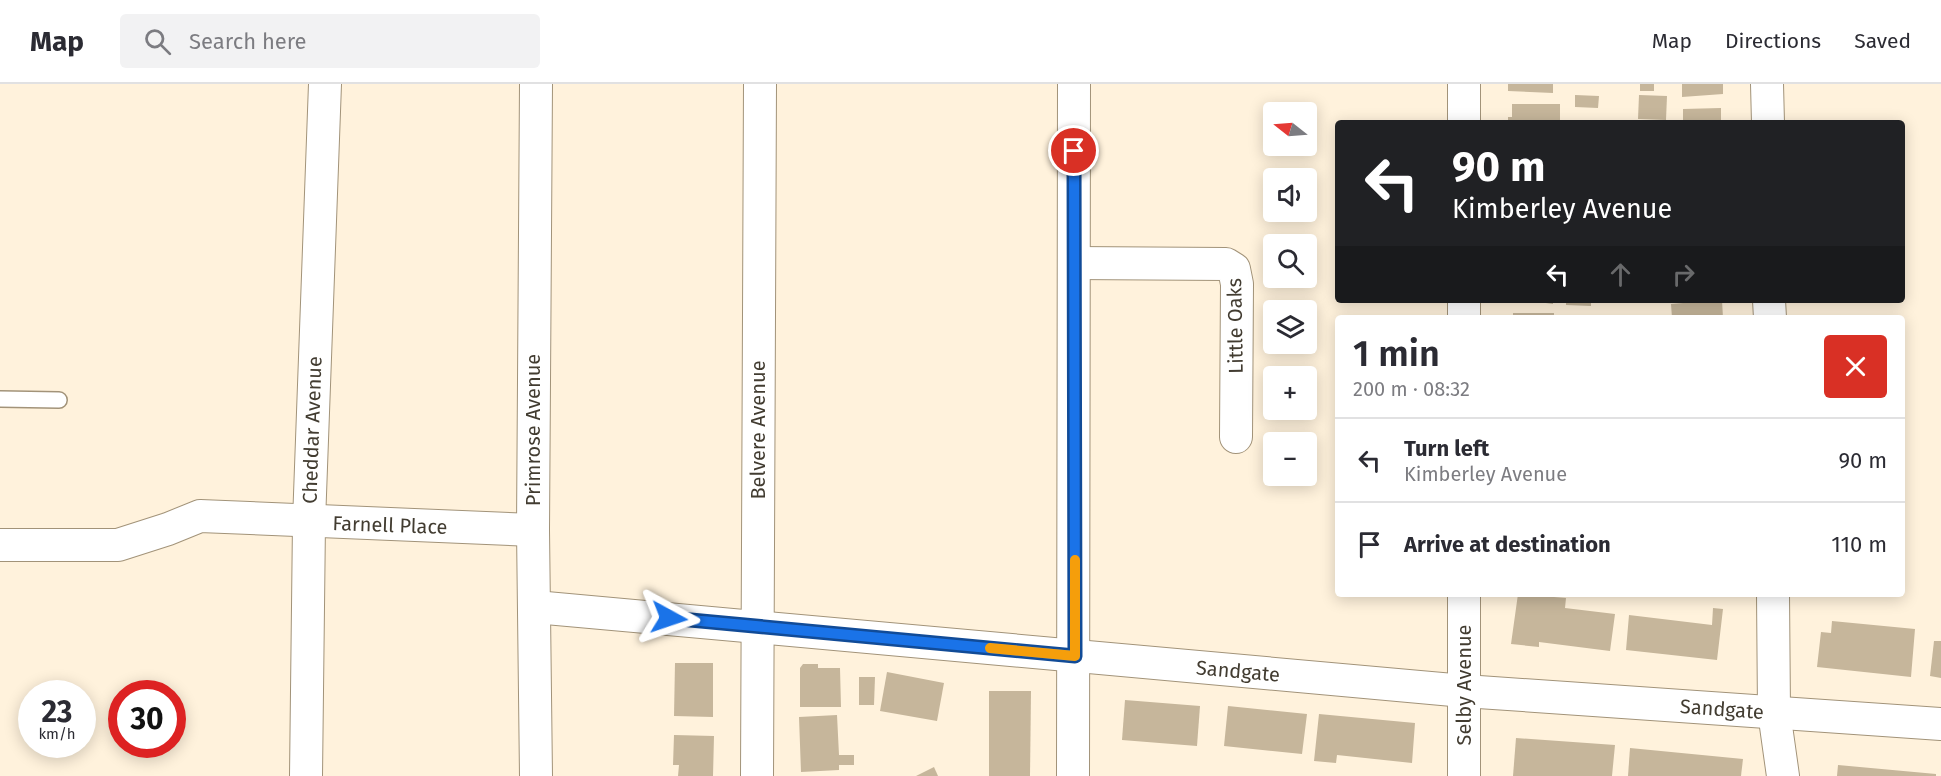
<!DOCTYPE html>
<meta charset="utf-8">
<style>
body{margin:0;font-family:"Fira Sans",sans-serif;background:#f2f2f3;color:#2b2b33;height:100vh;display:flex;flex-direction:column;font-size:22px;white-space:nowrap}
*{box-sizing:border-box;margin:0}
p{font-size:20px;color:#7c7c81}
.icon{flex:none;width:33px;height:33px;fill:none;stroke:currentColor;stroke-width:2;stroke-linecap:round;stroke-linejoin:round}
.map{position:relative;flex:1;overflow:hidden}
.details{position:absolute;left:1335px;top:231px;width:570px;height:282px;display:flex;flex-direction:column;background:#fff;border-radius:6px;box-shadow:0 3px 15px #0003}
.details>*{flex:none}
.hud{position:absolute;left:1335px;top:36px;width:570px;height:183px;border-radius:6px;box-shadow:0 3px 15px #0003;background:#202124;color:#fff;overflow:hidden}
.needle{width:39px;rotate:287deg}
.fabs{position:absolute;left:1263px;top:18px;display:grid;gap:12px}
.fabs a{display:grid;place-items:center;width:54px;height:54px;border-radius:6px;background:#fff;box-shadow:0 3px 15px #0003;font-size:30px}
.speed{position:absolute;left:18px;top:596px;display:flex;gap:12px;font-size:30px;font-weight:700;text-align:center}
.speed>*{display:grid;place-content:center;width:78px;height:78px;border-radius:50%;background:#fff;box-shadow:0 3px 15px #0003;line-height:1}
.speed small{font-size:15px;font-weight:400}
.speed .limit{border:9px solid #d22;background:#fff;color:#111}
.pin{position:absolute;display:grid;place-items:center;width:51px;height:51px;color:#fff;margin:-26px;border:3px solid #fff;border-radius:50%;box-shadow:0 2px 6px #0007}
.me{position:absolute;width:66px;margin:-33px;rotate:95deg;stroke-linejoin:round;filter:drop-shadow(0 0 4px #0008)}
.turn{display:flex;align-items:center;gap:21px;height:126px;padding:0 18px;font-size:27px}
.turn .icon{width:78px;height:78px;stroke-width:2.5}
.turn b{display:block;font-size:42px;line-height:51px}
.lanes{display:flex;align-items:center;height:57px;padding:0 18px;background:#0003;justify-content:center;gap:30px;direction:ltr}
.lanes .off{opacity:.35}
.round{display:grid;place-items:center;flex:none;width:63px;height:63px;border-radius:6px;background:#f2f2f3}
.summary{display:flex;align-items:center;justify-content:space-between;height:102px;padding:0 18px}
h1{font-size:36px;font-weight:600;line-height:45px}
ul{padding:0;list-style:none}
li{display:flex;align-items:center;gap:18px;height:84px;padding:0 18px;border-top:2px solid #e1e1e2}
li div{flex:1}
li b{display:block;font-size:22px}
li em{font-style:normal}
header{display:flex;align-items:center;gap:36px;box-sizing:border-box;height:84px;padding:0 30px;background:#fff;border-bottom:2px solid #e1e1e2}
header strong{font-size:28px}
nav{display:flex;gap:33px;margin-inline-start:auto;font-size:21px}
.search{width:420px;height:54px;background:#f2f2f3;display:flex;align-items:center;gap:15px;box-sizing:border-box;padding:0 21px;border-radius:6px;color:#7c7c81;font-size:22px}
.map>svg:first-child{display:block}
.building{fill:#c6b69b}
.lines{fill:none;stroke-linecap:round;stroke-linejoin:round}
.lane-casing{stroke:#a29379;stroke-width:18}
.street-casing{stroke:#a29379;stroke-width:34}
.lane{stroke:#fff;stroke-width:15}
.street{stroke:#fff;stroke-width:32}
.route-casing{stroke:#114b97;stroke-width:15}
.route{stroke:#1a73e8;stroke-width:10}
.slow{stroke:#f59e0b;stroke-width:10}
.labels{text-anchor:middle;stroke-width:4.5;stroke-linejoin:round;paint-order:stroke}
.street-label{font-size:20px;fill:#423c31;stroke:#fff}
</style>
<header>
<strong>Map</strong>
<div class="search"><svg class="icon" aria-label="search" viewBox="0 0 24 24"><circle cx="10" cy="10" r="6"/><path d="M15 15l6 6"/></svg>Search here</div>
<nav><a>Map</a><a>Directions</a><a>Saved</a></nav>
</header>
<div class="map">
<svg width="1941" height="692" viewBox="0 0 1941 692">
<rect width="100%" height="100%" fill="#fff2dc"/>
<!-- building -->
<g class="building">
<polygon points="1508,0 1553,0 1553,9 1508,7"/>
<rect x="1640" y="0" width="14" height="7"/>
<polygon points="1682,0 1723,0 1723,10 1682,13"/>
<polygon points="1575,11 1599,12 1598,24 1575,23"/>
<polygon points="1639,11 1667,12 1666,36 1638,35"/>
<polygon points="1512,20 1560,20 1560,39 1508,39 1508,33 1512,33"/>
<polygon points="1721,24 1721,39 1683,39 1683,25"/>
<polygon points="1524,216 1553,216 1553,220"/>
<polygon points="1566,216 1591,216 1591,222 1566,221"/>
<polygon points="1683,216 1722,216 1723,234 1672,234 1671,220 1683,219"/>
<rect x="1513" y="229" width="41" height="5"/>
<polygon points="1518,510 1566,514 1565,524 1615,530 1610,567 1539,558 1539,563 1511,560"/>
<polygon points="1713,524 1723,525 1717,576 1626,566 1629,531 1712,541"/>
<polygon points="1832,537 1915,545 1911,593 1817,583 1821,548 1831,549"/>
<polygon points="1934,557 1941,557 1941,594 1930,592"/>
<polygon points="675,579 713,579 713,633 674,632"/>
<polygon points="803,580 818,580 818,584 840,584 841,623 800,623 800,584"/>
<polygon points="887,588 944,599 937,637 880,627"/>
<polygon points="859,593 875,593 874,621 859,621"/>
<polygon points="989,607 1031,607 1030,692 989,692"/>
<polygon points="1125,616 1200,622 1197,662 1122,656"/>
<polygon points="1228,622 1307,630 1302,670 1224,662"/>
<polygon points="1319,630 1415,639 1412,679 1337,671 1336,679 1314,677"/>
<polygon points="837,631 839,671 854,671 854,681 839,681 839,686 801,688 799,633"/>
<polygon points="674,651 714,652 713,692 678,692 679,681 673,681"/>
<polygon points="1516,654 1615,661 1612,692 1513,692"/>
<polygon points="1630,664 1743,675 1741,692 1628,692"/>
<polygon points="1838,681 1936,690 1936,692 1837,692"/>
<polygon points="934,683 938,692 916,692"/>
</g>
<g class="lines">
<defs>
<polyline id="lane" points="0,315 59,316"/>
<g id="street">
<polyline points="536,0 533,446 536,692"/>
<polyline points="1767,0 1768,39"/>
<polyline points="1464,39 1464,0"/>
<polyline points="1074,179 1226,180 1234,185 1237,200 1236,353"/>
<polyline points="1769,216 1770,234"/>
<polyline points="1464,234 1464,216"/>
<polyline points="0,461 118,461 168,445 200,432 533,446"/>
<polyline points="1773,510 1774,628 1783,692"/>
<polyline points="535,523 1464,607 1941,640"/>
<polyline points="306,692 309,438 325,0"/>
<polyline points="757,692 760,0"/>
<polyline points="1073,692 1074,0"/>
<polyline points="1464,692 1464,510"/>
</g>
</defs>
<!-- lane casing -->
<use href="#lane" class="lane-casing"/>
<!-- street casing -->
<use href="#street" class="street-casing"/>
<!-- lane -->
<use href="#lane" class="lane"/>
<!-- street -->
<use href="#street" class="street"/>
</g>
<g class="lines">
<defs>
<polyline id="route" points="669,534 1075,572 1074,67"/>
</defs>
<!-- route casing -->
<use href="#route" class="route-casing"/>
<!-- route -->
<use href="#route" class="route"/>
<!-- slow -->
<polyline class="slow" points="990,564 1075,572 1075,476"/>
</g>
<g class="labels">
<!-- street labels -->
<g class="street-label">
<text transform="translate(1235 242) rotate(-91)" y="7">Little Oaks</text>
<text transform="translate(312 346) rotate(-88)" y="7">Cheddar Avenue</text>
<text transform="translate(533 346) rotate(-90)" y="7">Primrose Avenue</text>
<text transform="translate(758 346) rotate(-90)" y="7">Belvere Avenue</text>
<text transform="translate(390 441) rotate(2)" y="7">Farnell Place</text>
<text transform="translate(1238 587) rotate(5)" y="7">Sandgate</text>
<text transform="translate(1464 601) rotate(-90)" y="7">Selby Avenue</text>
<text transform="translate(1722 625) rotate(4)" y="7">Sandgate</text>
</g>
</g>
</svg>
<div class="fabs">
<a><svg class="needle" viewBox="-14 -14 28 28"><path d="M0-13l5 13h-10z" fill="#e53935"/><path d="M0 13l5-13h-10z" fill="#7c7c81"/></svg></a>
<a><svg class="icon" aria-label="sound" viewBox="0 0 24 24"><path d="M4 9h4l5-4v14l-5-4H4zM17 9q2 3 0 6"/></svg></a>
<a><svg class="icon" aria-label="search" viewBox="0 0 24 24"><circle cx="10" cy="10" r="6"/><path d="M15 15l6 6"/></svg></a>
<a><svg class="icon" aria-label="layers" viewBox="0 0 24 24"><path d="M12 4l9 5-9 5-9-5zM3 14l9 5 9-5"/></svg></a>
<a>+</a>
<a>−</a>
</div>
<div class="speed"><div>23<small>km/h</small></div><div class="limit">30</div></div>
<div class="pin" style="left:1074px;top:67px;background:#d93025"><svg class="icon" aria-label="arrive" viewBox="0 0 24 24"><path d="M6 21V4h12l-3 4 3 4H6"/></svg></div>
<svg class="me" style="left:669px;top:534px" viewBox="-20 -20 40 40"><path d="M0-17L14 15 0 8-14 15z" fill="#1a73e8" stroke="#fff" stroke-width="4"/></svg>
<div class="hud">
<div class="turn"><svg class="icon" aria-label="left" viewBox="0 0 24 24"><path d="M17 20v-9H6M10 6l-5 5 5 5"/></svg><div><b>90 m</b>Kimberley Avenue</div></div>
<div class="lanes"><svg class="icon" aria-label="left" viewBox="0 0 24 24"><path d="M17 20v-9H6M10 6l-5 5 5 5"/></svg><svg class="icon off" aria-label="ahead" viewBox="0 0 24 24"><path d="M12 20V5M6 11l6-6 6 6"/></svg><svg class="icon off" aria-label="right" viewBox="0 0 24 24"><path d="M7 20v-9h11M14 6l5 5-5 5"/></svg></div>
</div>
<section class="details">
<div class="summary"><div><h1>1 min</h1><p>200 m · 08:32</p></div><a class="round" style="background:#d93025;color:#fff"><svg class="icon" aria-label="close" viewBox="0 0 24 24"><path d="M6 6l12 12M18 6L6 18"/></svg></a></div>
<ul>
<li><svg class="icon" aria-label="left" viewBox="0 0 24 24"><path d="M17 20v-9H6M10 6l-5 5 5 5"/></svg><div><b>Turn left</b><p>Kimberley Avenue</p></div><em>90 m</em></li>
<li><svg class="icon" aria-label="arrive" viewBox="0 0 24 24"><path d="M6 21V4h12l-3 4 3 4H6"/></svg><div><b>Arrive at destination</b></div><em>110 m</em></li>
</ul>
</section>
</div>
